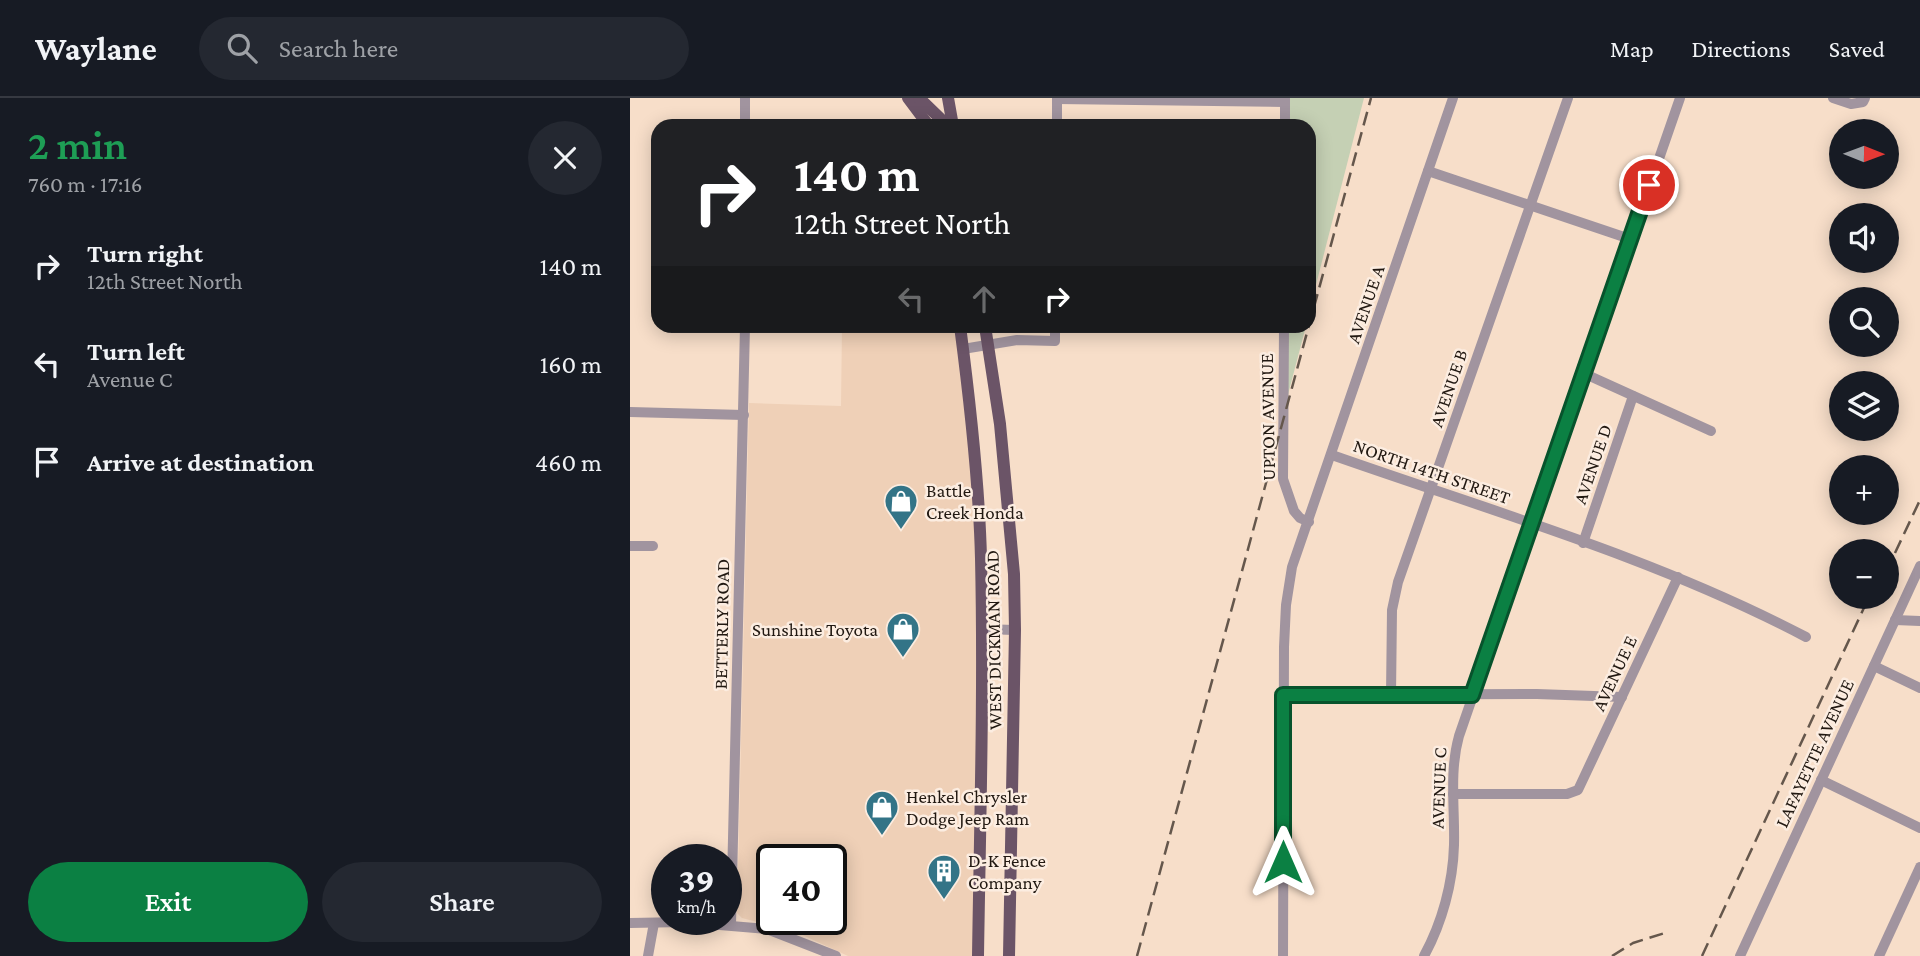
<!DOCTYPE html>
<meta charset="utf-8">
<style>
body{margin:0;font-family:"Crimson Pro",serif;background:#242831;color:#f1f3f6;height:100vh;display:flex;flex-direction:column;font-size:26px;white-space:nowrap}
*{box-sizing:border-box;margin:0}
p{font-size:23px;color:#9ea1a6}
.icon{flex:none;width:38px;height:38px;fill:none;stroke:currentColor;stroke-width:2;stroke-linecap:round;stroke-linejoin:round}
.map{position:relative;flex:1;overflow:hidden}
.panel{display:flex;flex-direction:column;background:#171b24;width:630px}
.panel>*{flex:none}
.hud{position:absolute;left:21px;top:21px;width:665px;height:214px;border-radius:21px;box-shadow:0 4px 18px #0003;background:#202124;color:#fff;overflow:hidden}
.needle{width:46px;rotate:91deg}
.buttons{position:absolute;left:1199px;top:21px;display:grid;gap:14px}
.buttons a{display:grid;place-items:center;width:70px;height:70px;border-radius:50%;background:#171b24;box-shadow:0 4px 18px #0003;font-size:35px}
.speed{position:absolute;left:21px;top:746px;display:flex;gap:14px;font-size:35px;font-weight:700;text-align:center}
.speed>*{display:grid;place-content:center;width:91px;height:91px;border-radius:50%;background:#171b24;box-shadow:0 4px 18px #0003;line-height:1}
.speed small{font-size:18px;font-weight:400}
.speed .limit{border:4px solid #111;border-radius:10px;background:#fff;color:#111}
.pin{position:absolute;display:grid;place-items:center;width:60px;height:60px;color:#fff;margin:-30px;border:4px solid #fff;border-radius:50%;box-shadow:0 2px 7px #0007}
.me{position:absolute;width:77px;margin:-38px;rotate:0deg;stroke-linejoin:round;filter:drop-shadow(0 0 5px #0008)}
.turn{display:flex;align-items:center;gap:24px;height:147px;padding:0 28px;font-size:32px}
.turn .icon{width:91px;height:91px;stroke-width:2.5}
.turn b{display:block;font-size:49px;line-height:60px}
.lanes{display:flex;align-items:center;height:66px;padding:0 28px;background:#0003;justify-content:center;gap:35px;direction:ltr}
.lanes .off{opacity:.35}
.round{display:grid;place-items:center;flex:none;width:74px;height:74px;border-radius:37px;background:#242831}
.headline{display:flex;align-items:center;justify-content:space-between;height:119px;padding:0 28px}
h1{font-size:42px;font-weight:600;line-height:52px;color:#1e9e55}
.cta{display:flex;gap:14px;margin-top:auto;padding:14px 28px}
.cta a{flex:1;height:80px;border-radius:42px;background:#0b8043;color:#fff;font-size:28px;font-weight:600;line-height:80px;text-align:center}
.cta a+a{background:#242831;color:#f1f3f6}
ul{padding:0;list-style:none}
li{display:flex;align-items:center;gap:21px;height:98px;padding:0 28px}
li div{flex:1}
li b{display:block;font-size:26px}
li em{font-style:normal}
header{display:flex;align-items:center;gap:42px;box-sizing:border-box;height:98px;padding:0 35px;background:#171b24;border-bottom:2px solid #363941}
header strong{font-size:33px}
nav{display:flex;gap:38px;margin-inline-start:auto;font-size:24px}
.search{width:490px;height:63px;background:#242831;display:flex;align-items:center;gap:18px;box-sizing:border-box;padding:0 24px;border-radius:38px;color:#9ea1a6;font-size:26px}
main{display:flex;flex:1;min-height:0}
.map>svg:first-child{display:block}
.built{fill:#efd0b7;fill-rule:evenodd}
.green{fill:#c5d0b4}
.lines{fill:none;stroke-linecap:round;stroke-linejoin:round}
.minor{stroke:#a1949f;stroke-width:10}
.major{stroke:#6b5467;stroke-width:12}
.rail{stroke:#65574c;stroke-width:2.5;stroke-dasharray:14 7;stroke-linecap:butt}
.route-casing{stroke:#07532c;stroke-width:18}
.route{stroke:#0b8043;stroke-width:12}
.labels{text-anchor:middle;stroke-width:5;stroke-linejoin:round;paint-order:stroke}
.street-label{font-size:19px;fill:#211811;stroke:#fcede1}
.poi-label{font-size:19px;fill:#211811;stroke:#fcede1;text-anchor:start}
</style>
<header>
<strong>Waylane</strong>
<div class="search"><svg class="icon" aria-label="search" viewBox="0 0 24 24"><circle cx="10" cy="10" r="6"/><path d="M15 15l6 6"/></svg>Search here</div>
<nav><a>Map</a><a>Directions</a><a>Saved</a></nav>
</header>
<main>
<section class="panel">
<div class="headline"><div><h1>2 min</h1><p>760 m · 17:16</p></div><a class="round"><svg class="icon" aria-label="close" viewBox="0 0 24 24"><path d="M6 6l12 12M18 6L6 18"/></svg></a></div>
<ul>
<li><svg class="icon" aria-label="right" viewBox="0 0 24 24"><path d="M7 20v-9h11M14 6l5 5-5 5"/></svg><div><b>Turn right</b><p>12th Street North</p></div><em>140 m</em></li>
<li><svg class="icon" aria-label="left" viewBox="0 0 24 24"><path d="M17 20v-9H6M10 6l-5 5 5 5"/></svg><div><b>Turn left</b><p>Avenue C</p></div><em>160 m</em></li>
<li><svg class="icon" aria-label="arrive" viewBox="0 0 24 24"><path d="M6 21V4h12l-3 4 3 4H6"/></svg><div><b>Arrive at destination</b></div><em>460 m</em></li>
</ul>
<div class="cta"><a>Exit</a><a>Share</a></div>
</section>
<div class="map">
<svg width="1290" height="858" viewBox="0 0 1290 858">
<rect width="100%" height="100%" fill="#f7dec9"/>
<!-- built -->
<path class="built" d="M212,228H326L337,326L346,442L348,546L343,858H218L166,834L112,820L107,815L119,305L211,308ZM142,761H201V821H142Z"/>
<!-- green -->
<g class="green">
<polygon points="655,0 734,0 679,214 679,28 655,28"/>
<polygon points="654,228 676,228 655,308"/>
</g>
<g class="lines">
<!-- minor -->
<g class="minor">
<polyline points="115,0 115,28"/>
<polyline points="1203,0 1221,6 1233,4 1235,0"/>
<polyline points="427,1 655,4"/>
<polyline points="427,28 427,0"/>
<polyline points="655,28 655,1"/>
<polyline points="798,73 1000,141"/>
<polyline points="654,228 653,381 664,413 670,420 679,424"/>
<polyline points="333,251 387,242 425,243 425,228"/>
<polyline points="953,275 1081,333"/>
<polyline points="0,314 114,317"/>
<path d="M702,357C861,413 1026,460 1176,539"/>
<polyline points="953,445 1003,298"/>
<polyline points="0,448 23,448"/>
<polyline points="1265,522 1290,523"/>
<polyline points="351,531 385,532"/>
<polyline points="1244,568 1290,590"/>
<polyline points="653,597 907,596 992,599"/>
<polyline points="761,597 762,512 768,484 938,0"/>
<polyline points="1191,682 1290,730"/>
<polyline points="823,696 937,696 948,692 1048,479"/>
<polyline points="0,825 54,824 137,831 206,858"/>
<polyline points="101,826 115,228"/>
<polyline points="18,858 24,825"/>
<polyline points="653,858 654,549 656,507 662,469 823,0"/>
<path d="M794,858C812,825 823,785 824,747C825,711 819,674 829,638L1050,0"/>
<polyline points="1110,858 1290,468"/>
<polyline points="1249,858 1290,769"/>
</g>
<!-- major -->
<g class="major">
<polyline points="278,0 299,28"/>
<polyline points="289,0 318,28"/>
<polyline points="318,0 323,28"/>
<path d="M330,228C340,304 349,383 351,460C354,593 350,725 348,858"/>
<polyline points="355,228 370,326 384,476 385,532 379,858"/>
</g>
<!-- rail -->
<g class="rail">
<polyline points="1256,474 1290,402"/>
<polyline points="507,858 741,0"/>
<polyline points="982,858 1003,845 1038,834"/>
<polyline points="1072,858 1239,499"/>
</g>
</g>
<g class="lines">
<defs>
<polyline id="route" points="653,764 653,597 842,597 1019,87"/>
</defs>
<!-- route casing -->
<use href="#route" class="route-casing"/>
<!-- route -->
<use href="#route" class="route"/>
</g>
<!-- icons -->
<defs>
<symbol id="shop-pin" viewBox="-11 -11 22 30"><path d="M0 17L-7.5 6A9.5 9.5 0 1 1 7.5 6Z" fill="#337487" stroke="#fcede1"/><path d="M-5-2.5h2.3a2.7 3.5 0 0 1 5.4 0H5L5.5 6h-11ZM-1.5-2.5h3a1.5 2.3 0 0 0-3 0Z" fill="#fff"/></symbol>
<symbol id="building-pin" viewBox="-11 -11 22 30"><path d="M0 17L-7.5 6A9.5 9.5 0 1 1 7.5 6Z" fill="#337487" stroke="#fcede1"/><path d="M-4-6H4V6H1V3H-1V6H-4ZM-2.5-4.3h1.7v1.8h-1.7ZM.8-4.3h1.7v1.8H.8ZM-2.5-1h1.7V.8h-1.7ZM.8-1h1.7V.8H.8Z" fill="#fff"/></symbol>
</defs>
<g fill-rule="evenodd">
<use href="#shop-pin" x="252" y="384" width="38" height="52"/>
<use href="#shop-pin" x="254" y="512" width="38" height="52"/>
<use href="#shop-pin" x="233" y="690" width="38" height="52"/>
<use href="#building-pin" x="295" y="754" width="38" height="52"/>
</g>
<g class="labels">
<!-- street labels -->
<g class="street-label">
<text transform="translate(735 206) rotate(-71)" y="7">AVENUE A</text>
<text transform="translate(818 290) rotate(-71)" y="7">AVENUE B</text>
<text transform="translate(637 319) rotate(-91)" y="7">UPTON AVENUE</text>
<text transform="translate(962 366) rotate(-71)" y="7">AVENUE D</text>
<text transform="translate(802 373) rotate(19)" y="7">NORTH 14TH STREET</text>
<text transform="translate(91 526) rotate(-89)" y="7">BETTERLY ROAD</text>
<text transform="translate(363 542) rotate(-91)" y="7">WEST DICKMAN ROAD</text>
<text transform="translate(984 575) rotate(-65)" y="7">AVENUE E</text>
<text transform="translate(1184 655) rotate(-65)" y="7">LAFAYETTE AVENUE</text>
<text transform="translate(808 690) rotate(-88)" y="7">AVENUE C</text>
</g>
<!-- poi labels -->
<g class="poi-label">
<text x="296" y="399">Battle<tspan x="296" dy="22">Creek Honda</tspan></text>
<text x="248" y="538" text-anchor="end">Sunshine Toyota</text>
<text x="276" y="705">Henkel Chrysler<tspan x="276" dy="22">Dodge Jeep Ram</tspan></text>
<text x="338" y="769">D-K Fence<tspan x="338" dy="22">Company</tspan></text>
</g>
</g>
</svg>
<div class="buttons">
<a><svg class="needle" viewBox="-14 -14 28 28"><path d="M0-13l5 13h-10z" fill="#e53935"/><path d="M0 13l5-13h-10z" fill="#9ea1a6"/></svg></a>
<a><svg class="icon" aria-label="sound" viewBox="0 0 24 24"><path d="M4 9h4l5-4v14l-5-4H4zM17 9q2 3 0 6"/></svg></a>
<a><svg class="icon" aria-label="search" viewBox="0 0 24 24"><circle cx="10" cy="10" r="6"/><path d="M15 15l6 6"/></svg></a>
<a><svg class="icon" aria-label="layers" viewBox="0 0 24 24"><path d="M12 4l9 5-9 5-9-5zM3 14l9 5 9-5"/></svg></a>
<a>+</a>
<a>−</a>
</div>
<div class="speed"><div>39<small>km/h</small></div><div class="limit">40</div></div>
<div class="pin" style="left:1019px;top:87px;background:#d93025"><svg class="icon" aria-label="arrive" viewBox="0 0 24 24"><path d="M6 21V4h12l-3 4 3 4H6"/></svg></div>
<svg class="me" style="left:653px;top:764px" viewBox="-20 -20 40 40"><path d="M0-17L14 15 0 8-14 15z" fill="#0b8043" stroke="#fff" stroke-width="4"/></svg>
<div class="hud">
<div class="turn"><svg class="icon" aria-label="right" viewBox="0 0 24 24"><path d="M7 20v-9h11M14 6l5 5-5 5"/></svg><div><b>140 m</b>12th Street North</div></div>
<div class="lanes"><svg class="icon off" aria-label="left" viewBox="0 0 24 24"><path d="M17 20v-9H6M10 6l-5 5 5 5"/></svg><svg class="icon off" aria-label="ahead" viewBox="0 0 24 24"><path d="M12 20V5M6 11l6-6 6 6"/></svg><svg class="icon" aria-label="right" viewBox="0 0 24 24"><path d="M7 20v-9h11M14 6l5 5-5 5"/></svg></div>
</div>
</div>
</main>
